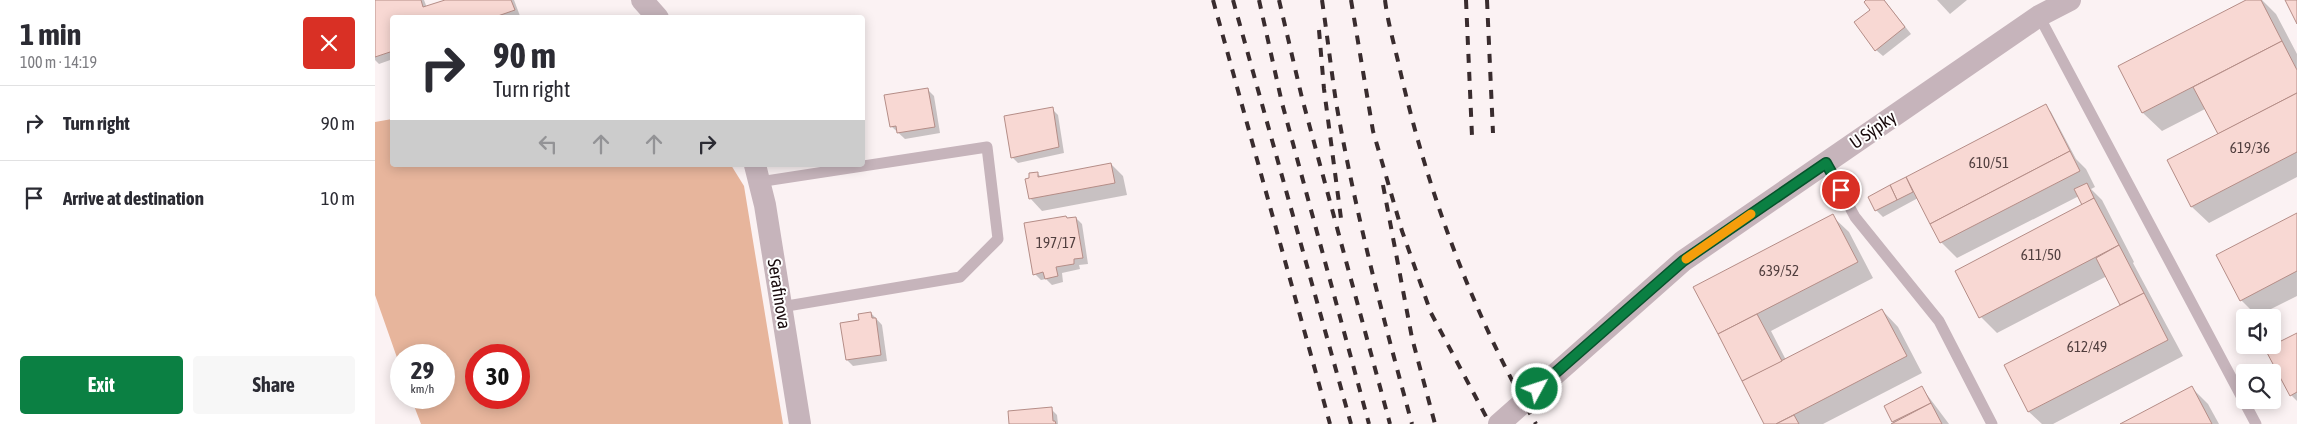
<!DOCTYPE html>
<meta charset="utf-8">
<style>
body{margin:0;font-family:"Asap Condensed",sans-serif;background:#f7f7f7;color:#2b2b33;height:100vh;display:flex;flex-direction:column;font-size:19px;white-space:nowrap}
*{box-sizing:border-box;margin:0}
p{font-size:16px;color:#7c7c81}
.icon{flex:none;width:28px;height:28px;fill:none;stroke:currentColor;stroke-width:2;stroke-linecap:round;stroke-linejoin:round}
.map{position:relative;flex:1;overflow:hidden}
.panel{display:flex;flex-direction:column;background:#fff;width:375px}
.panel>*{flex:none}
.top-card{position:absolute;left:15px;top:15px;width:475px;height:152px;border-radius:5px;box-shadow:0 2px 12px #0003;background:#fff;color:#2b2b33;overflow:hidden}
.tools{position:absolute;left:1861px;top:309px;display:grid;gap:10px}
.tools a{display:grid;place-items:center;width:45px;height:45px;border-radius:5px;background:#fff;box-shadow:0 2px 12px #0003;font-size:25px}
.speed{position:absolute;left:15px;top:344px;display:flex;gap:10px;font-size:25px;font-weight:700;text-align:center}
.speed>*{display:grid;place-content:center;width:65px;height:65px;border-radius:50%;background:#fff;box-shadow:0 2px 12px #0003;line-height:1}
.speed small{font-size:12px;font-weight:400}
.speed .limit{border:8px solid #d22;background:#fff;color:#111}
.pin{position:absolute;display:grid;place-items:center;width:42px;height:42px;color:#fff;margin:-21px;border:2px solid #fff;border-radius:50%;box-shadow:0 1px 5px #0007}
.me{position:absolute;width:55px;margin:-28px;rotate:50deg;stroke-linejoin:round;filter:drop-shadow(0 0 4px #0008)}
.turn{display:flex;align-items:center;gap:18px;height:105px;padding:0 20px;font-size:22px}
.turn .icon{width:65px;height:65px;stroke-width:2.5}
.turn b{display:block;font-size:35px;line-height:42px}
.lanes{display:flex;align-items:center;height:48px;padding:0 20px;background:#0003;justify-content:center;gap:25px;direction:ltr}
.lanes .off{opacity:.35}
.round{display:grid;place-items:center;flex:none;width:52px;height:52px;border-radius:5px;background:#f7f7f7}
.summary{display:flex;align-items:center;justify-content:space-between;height:85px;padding:0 20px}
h1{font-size:30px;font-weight:700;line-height:38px}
.primary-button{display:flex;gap:10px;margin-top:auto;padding:10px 20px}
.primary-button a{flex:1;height:58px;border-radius:5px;background:#0b8043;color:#fff;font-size:20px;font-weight:700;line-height:58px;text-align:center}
.primary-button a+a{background:#f7f7f7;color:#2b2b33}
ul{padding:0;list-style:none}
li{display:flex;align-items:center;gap:15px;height:75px;padding:0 20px;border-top:1px solid #e1e1e2}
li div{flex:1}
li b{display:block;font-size:19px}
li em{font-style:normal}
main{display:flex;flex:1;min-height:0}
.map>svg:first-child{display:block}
.green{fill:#e7b59c;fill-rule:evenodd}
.shadow{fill:#0003}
.building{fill:#f8d8d3;stroke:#b58d87}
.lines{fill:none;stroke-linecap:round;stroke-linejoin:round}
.lane{stroke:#c6b4bb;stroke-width:11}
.street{stroke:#c6b4bb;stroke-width:22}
.rail{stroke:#392c2e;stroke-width:4;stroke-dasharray:9 9;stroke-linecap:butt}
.route-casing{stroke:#07532c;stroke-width:12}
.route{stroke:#0b8043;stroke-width:9}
.slow{stroke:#f59e0b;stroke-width:9}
.labels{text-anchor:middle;stroke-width:4;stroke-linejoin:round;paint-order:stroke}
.number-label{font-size:15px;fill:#503e3e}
.street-label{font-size:18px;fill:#180a0c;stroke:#fff}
</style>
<main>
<section class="panel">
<div class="summary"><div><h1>1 min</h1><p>100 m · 14:19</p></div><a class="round" style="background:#d93025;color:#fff"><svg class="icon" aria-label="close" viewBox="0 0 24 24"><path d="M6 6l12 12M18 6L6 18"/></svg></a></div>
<ul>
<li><svg class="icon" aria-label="right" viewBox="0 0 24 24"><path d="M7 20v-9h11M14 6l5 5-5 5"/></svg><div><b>Turn right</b></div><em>90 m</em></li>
<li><svg class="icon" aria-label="arrive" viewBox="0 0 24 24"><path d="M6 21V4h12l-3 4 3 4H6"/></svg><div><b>Arrive at destination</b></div><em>10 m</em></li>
</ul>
<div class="primary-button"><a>Exit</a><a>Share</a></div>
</section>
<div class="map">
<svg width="1922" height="424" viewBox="0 0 1922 424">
<rect width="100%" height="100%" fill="#fbf2f3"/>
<!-- green -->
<path class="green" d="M17,119L18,165H356L369,186L408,424H46L36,398H69V355H26V369L0,295V122ZM101,355H144V398H101Z"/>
<!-- shadow -->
<g class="shadow">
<polygon points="0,0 49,0 52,8 74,0 139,0 145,16 18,18 18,59 4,64 0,60"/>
<polygon points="1493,0 1509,0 1536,34 1508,56 1501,50"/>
<polygon points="1562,0 1592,0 1575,14"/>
<polygon points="1874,0 1887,0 1901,14 1922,54 1922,177 1834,223 1817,207 1794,161 1845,135 1830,109 1787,131 1768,113 1745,67"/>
<polygon points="553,90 559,96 565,133 530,139 516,126"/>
<polygon points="1670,105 1676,112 1701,159 1711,169 1720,187 1716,189 1727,200 1759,262 1758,263 1808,356 1678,424 1667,424 1654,412 1631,365 1748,305 1732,276 1622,333 1606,317 1582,272 1709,205 1704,196 1582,258 1566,242 1543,198 1508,217 1501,210 1495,197"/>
<polygon points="677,109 683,115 689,153 643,163 637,157"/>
<polygon points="736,164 748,176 752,195 667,211 655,198 662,173 667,178"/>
<polygon points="1922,214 1922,296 1882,316 1866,300"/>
<polygon points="1457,216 1474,232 1498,278 1396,331 1411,360 1507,310 1523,327 1547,373 1448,424 1391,424 1320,288"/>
<polygon points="701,218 707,224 713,264 704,265 705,269 687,273 688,282 677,285 671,279 666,280 660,274 693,219"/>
<polygon points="496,313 507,325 512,361 478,366 472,360 485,322"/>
<polygon points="1922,334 1922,401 1916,395"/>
<polygon points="1547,388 1574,424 1519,424 1511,406"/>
<polygon points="1817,388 1833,404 1844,424 1748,424"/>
<polygon points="676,409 682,415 683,424 635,424"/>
</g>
<!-- building -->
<g class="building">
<polygon points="0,0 46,0 48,7 70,0 136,0 140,10 117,18 18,18 18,51 0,57"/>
<polygon points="1491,0 1509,0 1530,27 1500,51 1479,22 1495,10 1489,2"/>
<polygon points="1871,0 1886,0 1907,41 1767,113 1743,66"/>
<polygon points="1910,0 1922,0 1922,24"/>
<polygon points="1907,41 1922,70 1922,93 1843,134 1818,87"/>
<polygon points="553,88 560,127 522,133 521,126 515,127 509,95"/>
<polygon points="1922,93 1922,152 1816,207 1792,160"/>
<polygon points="1671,104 1695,151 1555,224 1531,177"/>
<polygon points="678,107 684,147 636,158 629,116"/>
<polygon points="1695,151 1705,171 1565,243 1555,224"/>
<polygon points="736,163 740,183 654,199 650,179 654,178 654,173 663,172 663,177"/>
<polygon points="1531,177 1538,192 1522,200 1515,185"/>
<polygon points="1712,183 1719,198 1707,205 1699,189"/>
<polygon points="1515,185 1522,200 1500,211 1493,197"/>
<polygon points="1719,198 1744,245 1604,318 1580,271"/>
<polygon points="1922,213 1922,271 1865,301 1841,255"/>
<polygon points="1458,214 1483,262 1343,334 1318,287"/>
<polygon points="691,216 692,218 701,217 708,258 699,259 699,264 681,267 683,276 670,279 668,272 658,275 649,223"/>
<polygon points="1744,245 1769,293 1745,305 1721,258"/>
<polygon points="1769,293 1793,340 1653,412 1629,365"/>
<polygon points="1507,309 1532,356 1401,424 1389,424 1367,381"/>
<polygon points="496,312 497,318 501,318 506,355 471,360 465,323 484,320 483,314"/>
<polygon points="1382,314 1407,361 1367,381 1343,334"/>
<polygon points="1922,333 1922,392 1915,396 1890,349"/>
<polygon points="1547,386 1556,403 1517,422 1509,406"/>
<polygon points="1817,386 1837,424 1745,424"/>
<polygon points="1556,403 1567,424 1516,424"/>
<polygon points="677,407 678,421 680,421 681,424 634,424 633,411"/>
<polygon points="1419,415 1424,424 1401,424"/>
</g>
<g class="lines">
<!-- lane -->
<g class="lane">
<polyline points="1664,16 1881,424"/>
<polyline points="1451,163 1480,217 1564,321 1617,424"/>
<polyline points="384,182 612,147 623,239 585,277 406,307"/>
</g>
<!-- street -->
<g class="street">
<polyline points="267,0 283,18"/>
<polyline points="380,165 390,205 425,424"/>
<polyline points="1124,424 1308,261 1664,16 1695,0"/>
</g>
<!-- rail -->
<g class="rail">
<polyline points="838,0 955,424"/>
<polyline points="858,0 976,424"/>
<polyline points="884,0 907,103 994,424"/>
<polyline points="904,0 927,98 1015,424"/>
<path d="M947,0C952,34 956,68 961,102C980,211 1008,318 1037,424"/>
<polyline points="976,0 998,131 1027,231 1056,313 1115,424"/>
<path d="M1010,0C1013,24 1020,47 1025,70C1053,193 1098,315 1161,424"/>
<polyline points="1091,0 1097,136"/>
<polyline points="1112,0 1118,133"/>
<polyline points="944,30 949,89 967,226"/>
<polyline points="1008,185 1037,338 1060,424"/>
</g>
</g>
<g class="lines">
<defs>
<polyline id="route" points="1162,389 1308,261 1451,163 1466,190"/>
</defs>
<!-- route casing -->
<use href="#route" class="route-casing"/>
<!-- route -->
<use href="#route" class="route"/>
<!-- slow -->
<polyline class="slow" points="1311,259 1376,214"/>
</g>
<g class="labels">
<!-- number labels -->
<g class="number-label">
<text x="1875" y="153">619/36</text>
<text x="1614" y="168">610/51</text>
<text x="681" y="248">197/17</text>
<text x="1666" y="260">611/50</text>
<text x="1404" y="276">639/52</text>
<text x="1712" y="352">612/49</text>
</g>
<!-- street labels -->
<g class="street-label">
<text transform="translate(1498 130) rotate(-35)" y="6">U Sýpky</text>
<text transform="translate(404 294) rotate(81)" y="6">Serafinova</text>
</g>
</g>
</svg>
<div class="tools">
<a><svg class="icon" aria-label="sound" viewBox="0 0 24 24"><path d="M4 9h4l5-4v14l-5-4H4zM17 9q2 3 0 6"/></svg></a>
<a><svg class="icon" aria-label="search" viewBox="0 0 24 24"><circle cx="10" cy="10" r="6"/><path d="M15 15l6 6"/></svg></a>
</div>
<div class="speed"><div>29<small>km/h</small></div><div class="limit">30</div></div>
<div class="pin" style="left:1466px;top:190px;background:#d93025"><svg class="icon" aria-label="arrive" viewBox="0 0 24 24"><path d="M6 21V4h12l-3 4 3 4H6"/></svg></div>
<svg class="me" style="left:1162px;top:389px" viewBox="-20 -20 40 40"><circle r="17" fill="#0b8043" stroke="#fff" stroke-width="3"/><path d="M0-11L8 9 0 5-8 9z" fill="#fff"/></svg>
<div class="top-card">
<div class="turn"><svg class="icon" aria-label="right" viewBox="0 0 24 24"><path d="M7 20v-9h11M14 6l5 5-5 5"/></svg><div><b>90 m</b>Turn right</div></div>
<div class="lanes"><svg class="icon off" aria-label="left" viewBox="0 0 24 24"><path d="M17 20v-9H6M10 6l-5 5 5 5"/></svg><svg class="icon off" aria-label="ahead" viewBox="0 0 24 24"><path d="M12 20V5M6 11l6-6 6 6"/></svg><svg class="icon off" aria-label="ahead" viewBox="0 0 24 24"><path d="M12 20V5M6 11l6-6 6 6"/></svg><svg class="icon" aria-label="right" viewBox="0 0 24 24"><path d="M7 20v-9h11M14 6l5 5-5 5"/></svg></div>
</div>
</div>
</main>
